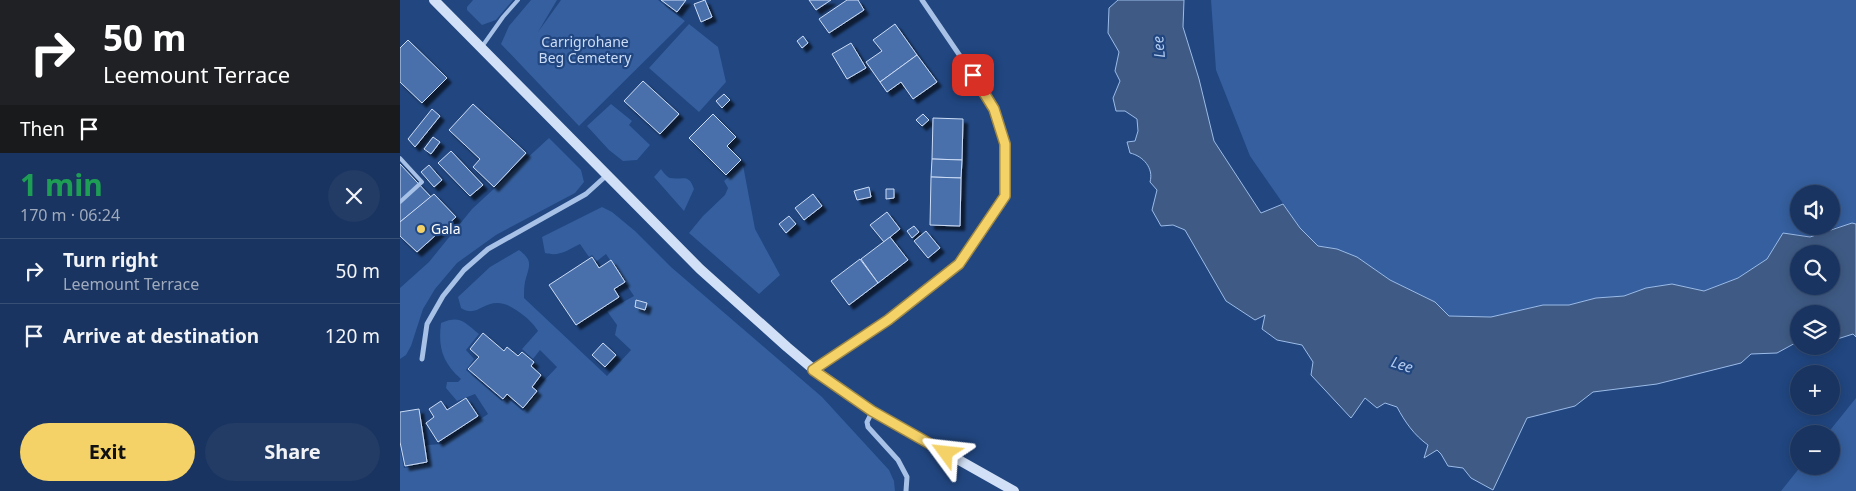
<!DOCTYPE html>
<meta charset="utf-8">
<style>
body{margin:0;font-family:"Noto Sans",sans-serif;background:#223c66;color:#f1f3f6;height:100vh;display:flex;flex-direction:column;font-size:19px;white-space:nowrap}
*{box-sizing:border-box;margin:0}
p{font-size:16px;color:#9faabd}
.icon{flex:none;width:28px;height:28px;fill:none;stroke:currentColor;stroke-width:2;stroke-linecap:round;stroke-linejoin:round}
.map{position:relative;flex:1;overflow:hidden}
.panel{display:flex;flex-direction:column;background:#193460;width:400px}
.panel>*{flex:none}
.hud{background:#202124;color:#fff;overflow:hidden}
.controls{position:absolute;left:1390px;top:185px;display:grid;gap:10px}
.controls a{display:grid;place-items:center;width:50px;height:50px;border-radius:50%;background:#193460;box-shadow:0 2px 12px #0003,0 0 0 1px #374f75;font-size:25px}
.pin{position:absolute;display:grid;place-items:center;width:42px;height:42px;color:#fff;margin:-21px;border-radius:10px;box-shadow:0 2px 8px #0006}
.me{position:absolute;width:55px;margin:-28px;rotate:300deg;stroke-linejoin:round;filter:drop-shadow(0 0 4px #0008)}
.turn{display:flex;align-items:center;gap:18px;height:105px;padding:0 20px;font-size:22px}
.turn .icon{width:65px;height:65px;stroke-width:2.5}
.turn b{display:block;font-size:35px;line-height:42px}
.then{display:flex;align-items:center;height:48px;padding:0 20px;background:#0003;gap:10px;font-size:19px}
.round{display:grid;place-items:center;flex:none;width:52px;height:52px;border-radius:26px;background:#223c66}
.headline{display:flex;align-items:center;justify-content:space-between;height:85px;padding:0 20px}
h1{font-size:30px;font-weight:700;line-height:38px;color:#1e9e55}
.button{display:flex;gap:10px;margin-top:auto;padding:10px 20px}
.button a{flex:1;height:58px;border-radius:30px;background:#f4d268;color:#111;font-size:20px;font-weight:700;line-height:58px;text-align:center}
.button a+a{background:#223c66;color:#f1f3f6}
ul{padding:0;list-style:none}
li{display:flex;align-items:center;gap:15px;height:65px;padding:0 20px;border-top:1px solid #374f75}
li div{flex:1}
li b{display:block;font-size:19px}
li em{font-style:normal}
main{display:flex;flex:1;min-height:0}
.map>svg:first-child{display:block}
.green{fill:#355f9e;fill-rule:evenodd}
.water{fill:#3f5b85;stroke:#9bbbe9;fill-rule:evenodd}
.building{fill:#4a70aa;stroke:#cbdcf6;filter:url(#shadow)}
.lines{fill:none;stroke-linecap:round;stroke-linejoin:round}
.lane{stroke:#a7c1e7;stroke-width:4}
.street{stroke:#a7c1e7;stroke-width:5}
.secondary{stroke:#d1e0f6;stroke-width:10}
.route-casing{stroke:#9f8844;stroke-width:12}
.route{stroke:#f4d268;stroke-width:9}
.poi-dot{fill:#f4d268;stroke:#214680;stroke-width:2}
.labels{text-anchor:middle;stroke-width:4.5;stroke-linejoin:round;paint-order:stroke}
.park-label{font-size:14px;fill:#cbdcf6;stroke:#214680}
.poi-label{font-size:14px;fill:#fff;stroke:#214680;text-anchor:start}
.water-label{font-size:15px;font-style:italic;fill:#b2cbef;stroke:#214680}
</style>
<main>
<section class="panel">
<div class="hud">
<div class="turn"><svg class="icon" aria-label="right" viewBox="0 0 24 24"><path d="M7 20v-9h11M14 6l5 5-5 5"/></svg><div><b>50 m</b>Leemount Terrace</div></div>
<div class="then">Then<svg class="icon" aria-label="arrive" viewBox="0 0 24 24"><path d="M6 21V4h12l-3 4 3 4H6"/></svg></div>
</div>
<div class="headline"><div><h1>1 min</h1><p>170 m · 06:24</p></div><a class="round"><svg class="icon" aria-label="close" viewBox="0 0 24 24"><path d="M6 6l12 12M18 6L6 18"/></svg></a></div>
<ul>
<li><svg class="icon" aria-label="right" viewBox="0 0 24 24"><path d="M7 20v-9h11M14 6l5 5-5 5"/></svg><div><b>Turn right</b><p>Leemount Terrace</p></div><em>50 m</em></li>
<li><svg class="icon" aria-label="arrive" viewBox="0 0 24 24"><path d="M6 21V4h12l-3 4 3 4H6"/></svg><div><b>Arrive at destination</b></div><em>120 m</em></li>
</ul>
<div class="button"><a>Exit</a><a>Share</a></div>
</section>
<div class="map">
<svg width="1456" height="491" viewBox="0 0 1456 491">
<defs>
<filter id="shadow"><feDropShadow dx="4.5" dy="4.5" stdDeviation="1" flood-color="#0009"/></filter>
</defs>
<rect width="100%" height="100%" fill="#214680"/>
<!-- green -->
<g class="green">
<polygon points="73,0 113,0 96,20 82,25 67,10 67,7"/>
<polygon points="131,0 157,0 138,32 161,0 258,0 285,21 179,126 101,44 109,26"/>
<path d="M811,0H1456V224L1433,228L1410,237L1383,233L1367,259L1338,278L1304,291L1272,284L1246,288L1224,296L1196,298L1169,305H1143L1091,317L1049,316L1035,302L990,280L957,257L937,249L918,246L900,228L850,156L816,70ZM1399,194H1431V226H1399Z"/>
<polygon points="289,24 318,47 326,82 299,112 249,68"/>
<polygon points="211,104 232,121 229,125 250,145 237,160 223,161 209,150 187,126"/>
<polygon points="149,138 181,170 184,182 175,193 96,235 57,263 35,289 23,309 11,346 6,355 0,359 0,288 29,262 72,209"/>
<polygon points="343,165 355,229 380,275 359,294 289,233 303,216 325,195 328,188 324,181"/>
<path d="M261,169C263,172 267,177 270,178C283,180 289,173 294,189L284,211L254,177Z"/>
<path d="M202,207L212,212L235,231L271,267L422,397L489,470L494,481L495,491H0V449L4,468L29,464L27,445L43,444L88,414L75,394L57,401L46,388L47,382H58L61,379C42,362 38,347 41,323C60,315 64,322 79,334L66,350L74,359L66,370L102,401L106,397L123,411L139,392L136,389L157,367L140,350L133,359L122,349L138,331C134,324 126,317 119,312C87,288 81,321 61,308L58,297L90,267L119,250C134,261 129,266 125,282C124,287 124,293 124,298L207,376L231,350L215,335L217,325L207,311L234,296L206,254L197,261L192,255L189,257L180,244C168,250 159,257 145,253L142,237Z"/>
<polygon points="1456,398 1456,491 1381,491 1401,466 1431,466 1431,434 1427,434"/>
</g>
<!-- water -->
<path class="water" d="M718,0H784L783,27L799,79L814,141L861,213L883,204L900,228L918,246L937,249L957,257L990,280L1035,302L1049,316L1091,317L1143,305H1169L1196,298L1224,296L1246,288L1272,284L1304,291L1338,278L1367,259L1383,233L1410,237L1452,223L1456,224V337L1453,334L1431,341V314H1399V341L1377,353L1351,354L1341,363L1257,384L1193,392L1175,406L1127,418L1093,490L1071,478L1063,468L1048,466L1041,454L1037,450L1024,458L1028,445C1014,435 1005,422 997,407L985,403L977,408L965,398L951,418L911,375L913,362L902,345L877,340L862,329L865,315L855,320L826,301L785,230L773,225L761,226L752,210L757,190L750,182C754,168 743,156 730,153L727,142L735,141L738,131L737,119L725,111H716L713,98L720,81L715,71L719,52L708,33L709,8ZM1399,254H1431V286H1399Z"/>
<!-- building -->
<g class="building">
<polygon points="261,0 286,0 277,12"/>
<polygon points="305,0 312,17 301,22 294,4"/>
<polygon points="409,0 431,0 416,10"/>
<polygon points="447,0 458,0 464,10 429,33 419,19"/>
<polygon points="495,24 517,55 480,82 466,62 482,51 473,40"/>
<polygon points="403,36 408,43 402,48 397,41"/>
<polygon points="8,40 47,78 22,103 0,82 0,48"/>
<polygon points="451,43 466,68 447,79 432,54"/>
<polygon points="517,55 537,82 513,99 501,82 487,92 480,82"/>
<polygon points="243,81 279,114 260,134 224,101"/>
<polygon points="324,94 330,100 322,108 316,101"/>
<polygon points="73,104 126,153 94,187 73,167 80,159 49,130"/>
<polygon points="32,109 40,116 15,147 8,139"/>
<polygon points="313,114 336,137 327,146 341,160 326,175 289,138"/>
<polygon points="523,114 529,120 522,126 516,120"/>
<polygon points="533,118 563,119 562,160 532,159"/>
<polygon points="33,137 40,142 31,154 24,149"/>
<polygon points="51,151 83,185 70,196 38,163"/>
<polygon points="532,159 562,160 561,178 531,177"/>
<polygon points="0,164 31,197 0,222"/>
<polygon points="29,165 42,180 34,187 21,172"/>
<polygon points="531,177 561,178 560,226 530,225"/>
<polygon points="469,187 471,197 457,200 454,191"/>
<polygon points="486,189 494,189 494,198 486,199"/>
<polygon points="34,194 56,217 17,252 0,236 0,222"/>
<polygon points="413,194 422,206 404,220 395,208"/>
<polygon points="487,212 500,229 484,242 470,225"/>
<polygon points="389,216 396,224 386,233 379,224"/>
<polygon points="514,226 519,232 512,238 507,231"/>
<polygon points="526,231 540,248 528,258 514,241"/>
<polygon points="490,237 508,260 478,283 461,259"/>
<polygon points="192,257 199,268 211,260 225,282 214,289 219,297 176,325 149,285"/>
<polygon points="460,259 478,283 449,305 431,281"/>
<polygon points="236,300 247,303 245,310 235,307"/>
<polygon points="83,333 104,351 107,347 118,356 122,352 134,362 131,366 141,375 132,387 137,391 123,408 107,394 103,399 68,369 79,357 70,349"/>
<polygon points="203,343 216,355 205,367 192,355"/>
<polygon points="66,398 78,416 38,442 26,423 34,417 29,409 41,401 47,410"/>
<polygon points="19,409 27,462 5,466 0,442 0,412"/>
</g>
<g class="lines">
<!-- lane -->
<g class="lane">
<polyline points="81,48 103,17 118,0"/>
<polyline points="0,158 22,182 0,202"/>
</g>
<!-- street -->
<g class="street">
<polyline points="22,359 27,324 43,296 64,270 88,249 186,194 207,175"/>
<polyline points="413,369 488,320 559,264 605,197 605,144 594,109 573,75 522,0"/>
<polyline points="472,412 467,422 468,427 498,460 507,477 506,491"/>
</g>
<!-- secondary -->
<polyline class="secondary" points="34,0 300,269 387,347 413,369 472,411 614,491"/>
</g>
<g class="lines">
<defs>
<polyline id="route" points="546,453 472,411 413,370 488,320 559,264 605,196 605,144 594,109 573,75"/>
</defs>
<!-- route casing -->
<use href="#route" class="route-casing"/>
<!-- route -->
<use href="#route" class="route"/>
</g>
<!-- markers -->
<circle class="poi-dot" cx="21" cy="229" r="5"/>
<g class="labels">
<!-- park labels -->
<g class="park-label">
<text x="185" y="47">Carrigrohane<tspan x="185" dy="16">Beg Cemetery</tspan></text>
</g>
<!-- poi labels -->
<g class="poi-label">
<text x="31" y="234">Gala</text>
</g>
<!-- water labels -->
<g class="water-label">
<text transform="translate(759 47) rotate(-95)" y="5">Lee</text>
<text transform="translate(1002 365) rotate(18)" y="5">Lee</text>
</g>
</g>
</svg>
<div class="controls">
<a><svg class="icon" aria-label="sound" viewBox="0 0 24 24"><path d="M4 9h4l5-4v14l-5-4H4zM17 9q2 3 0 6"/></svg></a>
<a><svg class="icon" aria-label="search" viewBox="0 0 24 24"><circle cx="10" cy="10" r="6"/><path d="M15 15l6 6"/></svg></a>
<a><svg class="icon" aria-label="layers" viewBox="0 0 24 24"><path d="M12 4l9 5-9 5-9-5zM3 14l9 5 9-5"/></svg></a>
<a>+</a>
<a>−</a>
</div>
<div class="pin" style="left:573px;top:75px;background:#d93025"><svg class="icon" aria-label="arrive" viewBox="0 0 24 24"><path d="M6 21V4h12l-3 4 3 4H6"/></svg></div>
<svg class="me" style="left:546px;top:453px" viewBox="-20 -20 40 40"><path d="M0-17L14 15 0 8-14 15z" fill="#f4d268" stroke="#fff" stroke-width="4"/></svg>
</div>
</main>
